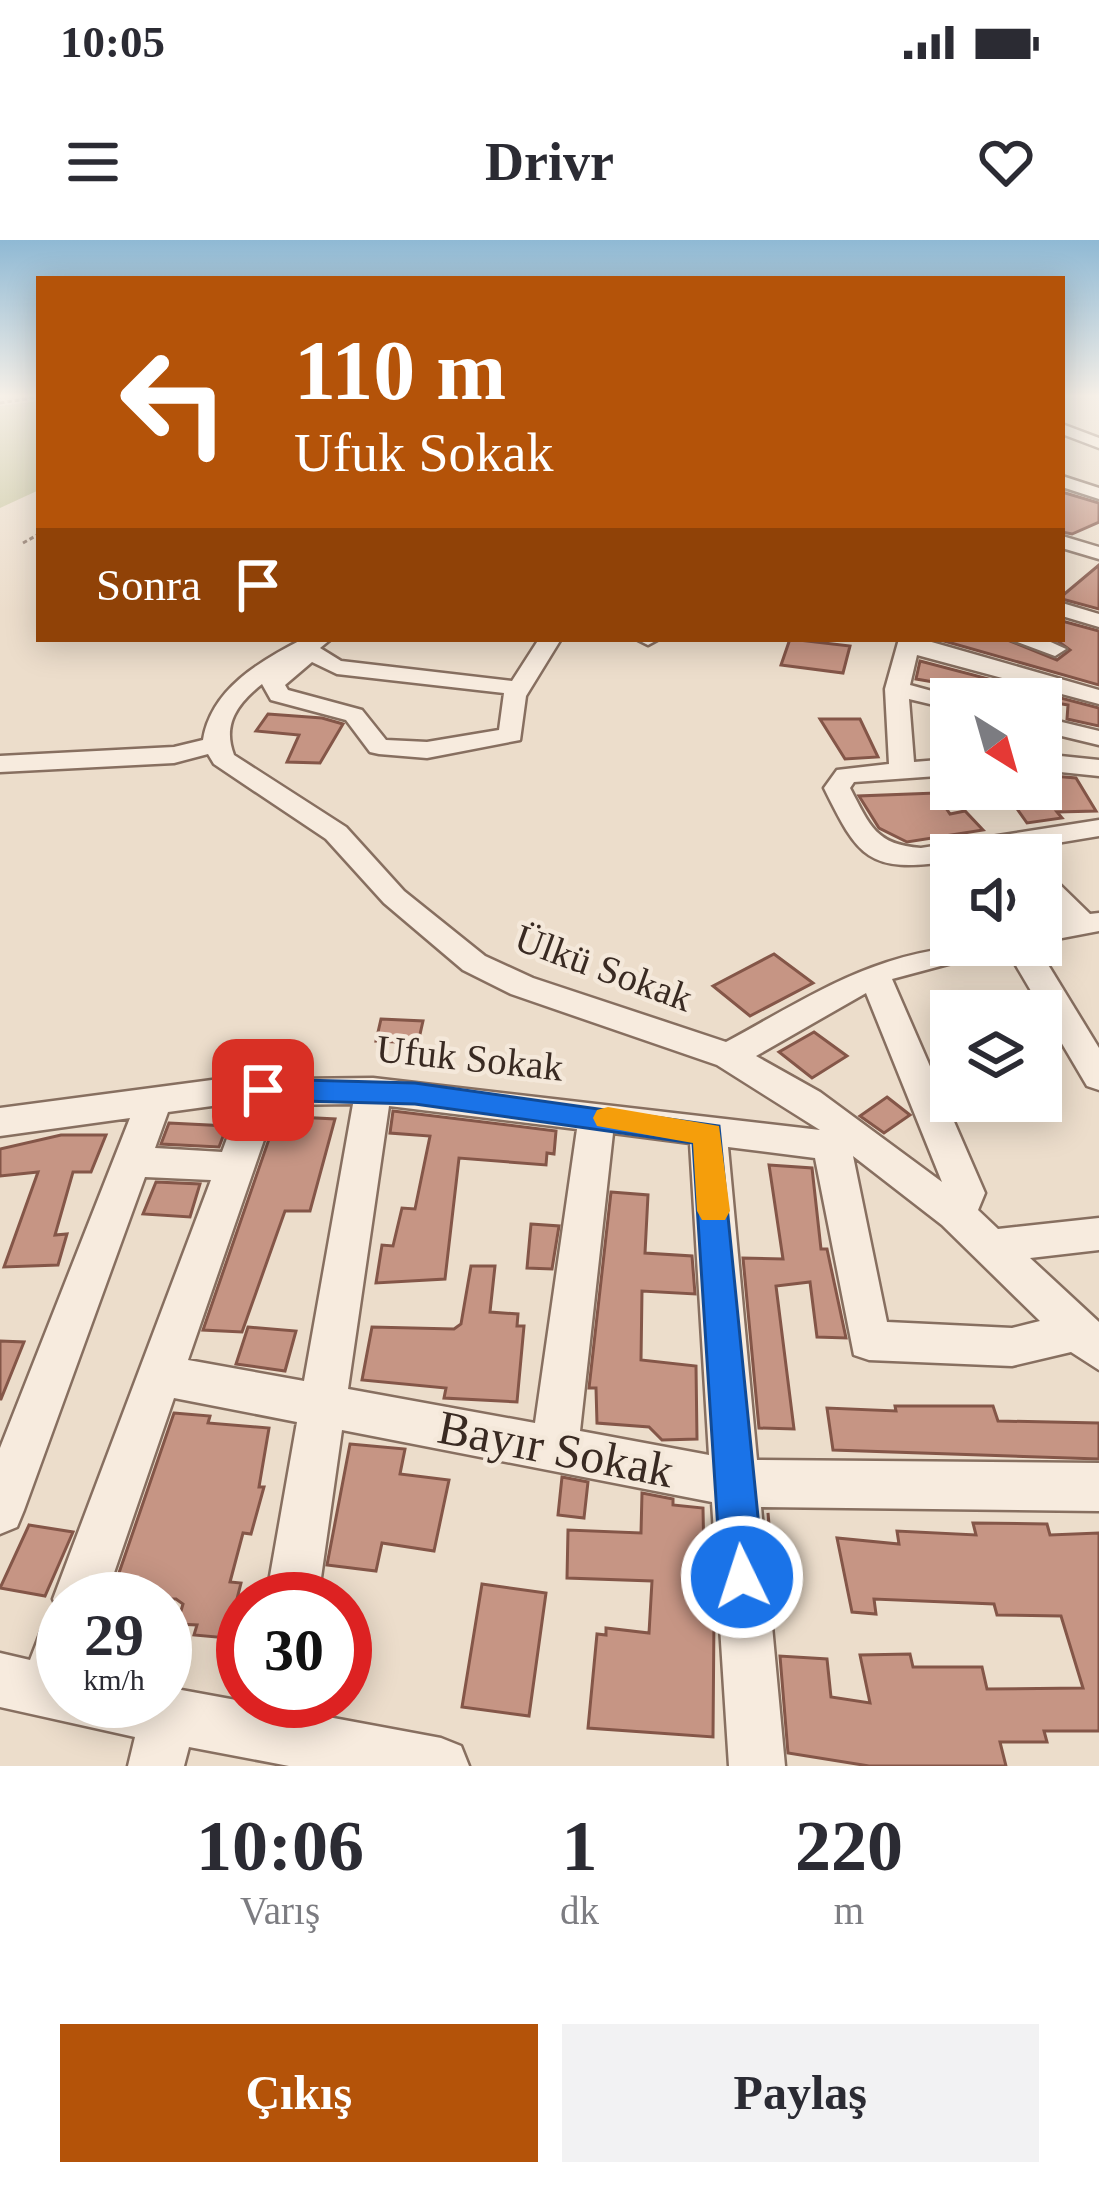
<!DOCTYPE html>
<html lang="tr">
<meta charset="utf-8">
<style>
body{margin:0;font-family:"Times New Roman",serif;background:#f2f2f3;color:#2b2b33;height:100vh;display:flex;flex-direction:column;font-size:45px;white-space:nowrap}
*{box-sizing:border-box;margin:0}
p{font-size:39px;color:#7c7c81}
.icon{flex:none;width:66px;height:66px;fill:none;stroke:currentColor;stroke-width:2;stroke-linecap:round;stroke-linejoin:round}
.map{position:relative;height:1526px;overflow:hidden}
.sheet{display:flex;flex-direction:column;background:#fff;flex:1}
.sheet>*{flex:none}
.hud{position:absolute;left:36px;top:36px;width:1029px;height:366px;border-radius:0px;box-shadow:0 6px 30px #0003;background:#b45309;color:#fff;overflow:hidden}
.needle{width:78px;rotate:143deg}
.tools{position:absolute;left:930px;top:438px;display:grid;gap:24px}
.tools a{display:grid;place-items:center;width:132px;height:132px;border-radius:0px;background:#fff;box-shadow:0 6px 30px #0003;font-size:60px}
.speed{position:absolute;left:36px;top:1332px;display:flex;gap:24px;font-size:60px;font-weight:700;text-align:center}
.speed>*{display:grid;place-content:center;width:156px;height:156px;border-radius:50%;background:#fff;box-shadow:0 6px 30px #0003;line-height:1}
.speed small{font-size:30px;font-weight:400}
.speed .limit{border:18px solid #d22;background:#fff;color:#111}
.pin{position:absolute;display:grid;place-items:center;width:102px;height:102px;color:#fff;margin:-51px;border-radius:24px;box-shadow:0 6px 18px #0006}
.me{position:absolute;width:132px;margin:-66px;rotate:356deg;stroke-linejoin:round;filter:drop-shadow(0 0 9px #0008)}
.turn{display:flex;align-items:center;gap:42px;height:252px;padding:0 60px;font-size:54px}
.turn .icon{width:156px;height:156px;stroke-width:2.5}
.turn b{display:block;font-size:84px;line-height:102px}
.then{display:flex;align-items:center;height:114px;padding:0 60px;background:#0003;gap:24px;font-size:45px}
.eta{display:flex;justify-content:space-evenly;align-items:center;height:204px;text-align:center}
.eta b{font-size:72px;font-weight:800;line-height:84px}
.button{display:flex;gap:24px;margin-top:auto;padding:24px 60px}
.button a{flex:1;height:138px;border-radius:0px;background:#b45309;color:#fff;font-size:48px;font-weight:800;line-height:138px;text-align:center}
.button a+a{background:#f2f2f3;color:#2b2b33}
.status{display:flex;justify-content:space-between;align-items:center;height:84px;padding:0 60px;background:#fff;direction:ltr}
.status svg{height:33px;fill:currentColor}
header{display:flex;justify-content:space-between;align-items:center;height:156px;padding:0 60px;background:#fff;font-size:54px;font-weight:800}
.map>svg:first-child{display:block}
.green{fill:#c9c79f}
.building{fill:#c69584;stroke:#845648;stroke-width:3}
.lines{fill:none;stroke-linecap:round;stroke-linejoin:round}
.minor-casing{stroke:#876f60;stroke-width:5}
.path{stroke:#876f60;stroke-width:3;stroke-dasharray:4.5 3;stroke-linecap:butt}
.minor{fill:#f7ebde;fill-rule:evenodd}
.route{fill:#1a73e8;stroke:#114b97;stroke-width:3}
.slow{fill:#f59e0b}
.labels{text-anchor:middle;stroke-width:9;stroke-linejoin:round;paint-order:stroke}
.street-label{font-size:39px;fill:#392a22;stroke:#f4e8da}
.near-street-label{font-size:48px;fill:#392a22;stroke:#f4e8da}
</style>
<div class="status"><b>10:05</b><svg viewBox="0 0 49 12"><path d="M0 12V9h3v3zM5 12V6h3v6zM10 12V3h3v9zM15 12V0h3v12zM26 1h20v11H26zM47 4h2v5h-2z"/></svg></div>
<header><svg class="icon" aria-label="menu" viewBox="0 0 24 24"><path d="M4 6h16M4 12h16M4 18h16"/></svg>Drivr<svg class="icon" aria-label="heart" viewBox="0 0 24 24"><path d="M12 20l-8-8c-3-5 5-10 8-4 3-6 11-1 8 4z"/></svg></header>
<div class="map">
<svg width="1099" height="1526" viewBox="0 0 1099 1526">
<rect width="100%" height="100%" fill="#ecddcb"/>
<!-- green -->
<polygon class="green" points="39,161 39,250 0,268 0,166"/>
<!-- building -->
<g class="building">
<polygon points="1062,252 1099,263 1099,282 1072,294 1062,292"/>
<polygon points="1099,325 1099,369 1062,359 1062,356"/>
<polygon points="1062,381 1099,391 1099,445 937,399 1005,399 1057,420 1070,410 1055,399 1062,399"/>
<polygon points="790,399 850,406 843,433 781,425"/>
<polygon points="920,421 1099,468 1099,486 1067,479 1068,465 916,439"/>
<polygon points="268,474 322,478 343,484 320,523 287,522 299,495 256,491"/>
<polygon points="820,479 860,479 878,517 845,519"/>
<polygon points="1041,535 1076,538 1096,571 1057,572 1062,578 1027,583 1003,549 1041,549"/>
<polygon points="936,553 950,574 965,571 983,590 907,602 879,588 859,556"/>
<polygon points="774,714 813,743 750,776 713,746"/>
<polygon points="381,779 423,781 418,803 376,801"/>
<polygon points="814,792 847,816 812,838 779,812"/>
<polygon points="887,857 910,875 884,893 860,876"/>
<polygon points="393,871 556,891 554,914 547,913 546,925 459,918 445,1039 376,1043 382,1005 393,1006 402,968 415,969 430,896 390,893"/>
<polygon points="277,876 335,879 310,971 285,971 242,1092 203,1090"/>
<polygon points="169,883 227,886 219,907 161,904"/>
<polygon points="61,895 106,895 91,932 73,932 55,995 67,994 58,1025 4,1027 38,932 0,936 0,909"/>
<polygon points="769,925 812,928 821,1009 827,1009 846,1098 817,1097 810,1042 776,1046 794,1189 759,1188 743,1018 783,1019"/>
<polygon points="156,942 200,944 190,977 143,974"/>
<polygon points="611,952 648,955 645,1013 692,1016 695,1054 642,1051 641,1120 696,1126 697,1199 662,1200 649,1187 597,1183 596,1148 589,1148"/>
<polygon points="531,984 559,986 552,1029 527,1028"/>
<polygon points="471,1026 495,1026 490,1072 518,1074 517,1086 524,1086 517,1162 444,1158 446,1148 362,1140 372,1087 454,1089 461,1084"/>
<polygon points="248,1087 296,1091 285,1131 236,1124"/>
<polygon points="0,1101 24,1102 1,1159 0,1159"/>
<polygon points="895,1166 993,1166 998,1181 1099,1183 1099,1219 833,1210 827,1168 896,1171"/>
<polygon points="174,1173 210,1176 208,1183 269,1188 259,1247 264,1247 251,1294 243,1293 230,1342 241,1343 227,1398 194,1395 197,1385 177,1384 183,1364 176,1359 110,1359"/>
<polygon points="350,1204 405,1209 400,1234 449,1240 434,1311 382,1303 376,1331 327,1325"/>
<polygon points="562,1237 588,1242 584,1278 558,1275"/>
<polygon points="642,1253 673,1259 673,1265 703,1268 705,1374 714,1375 713,1497 588,1488 597,1394 606,1395 606,1388 649,1393 652,1341 567,1338 568,1290 641,1293"/>
<polygon points="768,1273 771,1307 790,1308 796,1358 774,1357"/>
<polygon points="973,1283 1047,1284 1050,1295 1099,1293 1099,1491 1044,1491 1047,1502 1000,1502 1006,1526 869,1526 788,1513 780,1416 827,1419 831,1457 870,1463 860,1415 910,1414 913,1427 982,1427 987,1449 1083,1448 1061,1376 997,1375 994,1364 874,1359 876,1374 852,1372 837,1298 899,1304 897,1291 976,1295"/>
<polygon points="29,1285 73,1292 45,1356 0,1348"/>
<polygon points="482,1344 546,1353 529,1476 462,1467"/>
</g>
<g class="lines">
<defs>
<g id="minor">
<polygon points="1062,184 1099,198 1099,208 1062,194"/>
<polygon points="1062,236 1099,248 1099,259 1062,247"/>
<polygon points="1062,296 1099,307 1099,319 1062,308"/>
<polygon points="1062,363 1099,374 1099,387 1062,376"/>
<path d="M303,399H331L320,408L341,421L512,441L539,399H561L526,456L520,500L427,518L379,514L370,512L346,480L271,460L262,444C238,463 222,484 234,515L346,587L404,651L485,716L533,738L726,802C823,749 886,705 998,705L993,712L892,739L985,953L978,970L998,989L1099,978V1010L1030,1018L1099,1082V1130L1071,1112L1012,1126L869,1120L854,1115L815,918L728,907L757,1220L1099,1223V1271L761,1267L785,1526H729L712,1262L342,1190L318,1359H266L297,1182L174,1158L105,1359H63V1461H165V1447L247,1462L302,1461L301,1472L441,1498L461,1506L469,1526H289L189,1507L184,1526H128L135,1497L0,1467V1413L30,1420L44,1384L61,1377L53,1359L211,940L145,937L24,1270L17,1287L0,1294V1208L130,878L0,896V868L212,840L373,838L820,890L717,825L511,754L463,730L384,663L326,599L214,524L208,514L174,523L0,532V516L174,507L203,500C211,449 260,421 303,399ZM312,422L337,434L504,453L499,490L427,502L386,500L362,470L288,450L285,445ZM866,753L942,942L820,852L756,816ZM353,864L304,1141L188,1120L276,865ZM212,866H239L222,912L155,908L168,872ZM389,866L577,889L535,1183L348,1149ZM613,893L690,903L709,1215L580,1191ZM853,916L942,985L1040,1081L1012,1088L887,1082Z"/>
<polygon points="636,399 659,399 648,405"/>
<path d="M899,399H921L1099,450V464L917,415L910,445L961,459H951V469L909,459L914,522L951,519V535L854,542L850,548C870,586 876,605 921,608L1099,580V596L985,615H951V621C868,634 858,617 824,548L837,530L889,524L885,449Z"/>
<polygon points="1009,399 1044,399 1066,409 1055,416"/>
<polygon points="1041,477 1099,491 1099,505 1041,491"/>
<polygon points="1041,514 1099,520 1099,536 1041,530"/>
<polygon points="1041,633 1051,636 1090,674 1099,673 1099,691 1041,702 1041,682 1061,679 1041,659"/>
<polygon points="1004,705 1036,705 1099,808 1099,850 1087,846"/>
</g>
</defs>
<!-- minor casing -->
<use href="#minor" class="minor-casing"/>
<!-- path -->
<g class="path">
<polyline points="0,163 38,157"/>
<polyline points="23,303 39,294"/>
</g>
<!-- minor -->
<use href="#minor" class="minor"/>
</g>
<!-- sky -->
<linearGradient id="sky" x2="0" y2="1"><stop stop-color="#8fb9d4"/><stop offset="0.42" stop-color="#f6f0e8"/><stop offset="1" stop-color="#f6f0e8" stop-opacity="0"/></linearGradient>
<rect width="1099" height="371" fill="url(#sky)"/>
<!-- route -->
<polygon class="route" points="263,839 415,843 719,886 764,1337 757,1352 742,1358 728,1352 721,1337 693,903 415,864 263,860 248,850"/>
<!-- slow -->
<polygon class="slow" points="608,867 719,886 730,971 725,980 702,980 697,971 693,903 597,886 593,878 597,870"/>
<g class="labels">
<!-- street labels -->
<g class="street-label">
<text transform="translate(604 727) rotate(20)" y="14">Ülkü Sokak</text>
<text transform="translate(470 817) rotate(6)" y="14">Ufuk Sokak</text>
</g>
<!-- near-street labels -->
<g class="near-street-label">
<text transform="translate(556 1208) rotate(11)" y="17">Bayır Sokak</text>
</g>
</g>
</svg>
<div class="tools">
<a><svg class="needle" viewBox="-14 -14 28 28"><path d="M0-13l5 13h-10z" fill="#e53935"/><path d="M0 13l5-13h-10z" fill="#7c7c81"/></svg></a>
<a><svg class="icon" aria-label="sound" viewBox="0 0 24 24"><path d="M4 9h4l5-4v14l-5-4H4zM17 9q2 3 0 6"/></svg></a>
<a><svg class="icon" aria-label="layers" viewBox="0 0 24 24"><path d="M12 4l9 5-9 5-9-5zM3 14l9 5 9-5"/></svg></a>
</div>
<div class="speed"><div>29<small>km/h</small></div><div class="limit">30</div></div>
<div class="pin" style="left:263px;top:850px;background:#d93025"><svg class="icon" aria-label="arrive" viewBox="0 0 24 24"><path d="M6 21V4h12l-3 4 3 4H6"/></svg></div>
<svg class="me" style="left:742px;top:1337px" viewBox="-20 -20 40 40"><circle r="17" fill="#1a73e8" stroke="#fff" stroke-width="3"/><path d="M0-11L8 9 0 5-8 9z" fill="#fff"/></svg>
<div class="hud">
<div class="turn"><svg class="icon" aria-label="left" viewBox="0 0 24 24"><path d="M17 20v-9H6M10 6l-5 5 5 5"/></svg><div><b>110 m</b>Ufuk Sokak</div></div>
<div class="then">Sonra<svg class="icon" aria-label="arrive" viewBox="0 0 24 24"><path d="M6 21V4h12l-3 4 3 4H6"/></svg></div>
</div>
</div>
<section class="sheet">
<div class="eta">
<div><b>10:06</b><p>Varış</p></div>
<div><b>1</b><p>dk</p></div>
<div><b>220</b><p>m</p></div>
</div>
<div class="button"><a>Çıkış</a><a>Paylaş</a></div>
</section>
